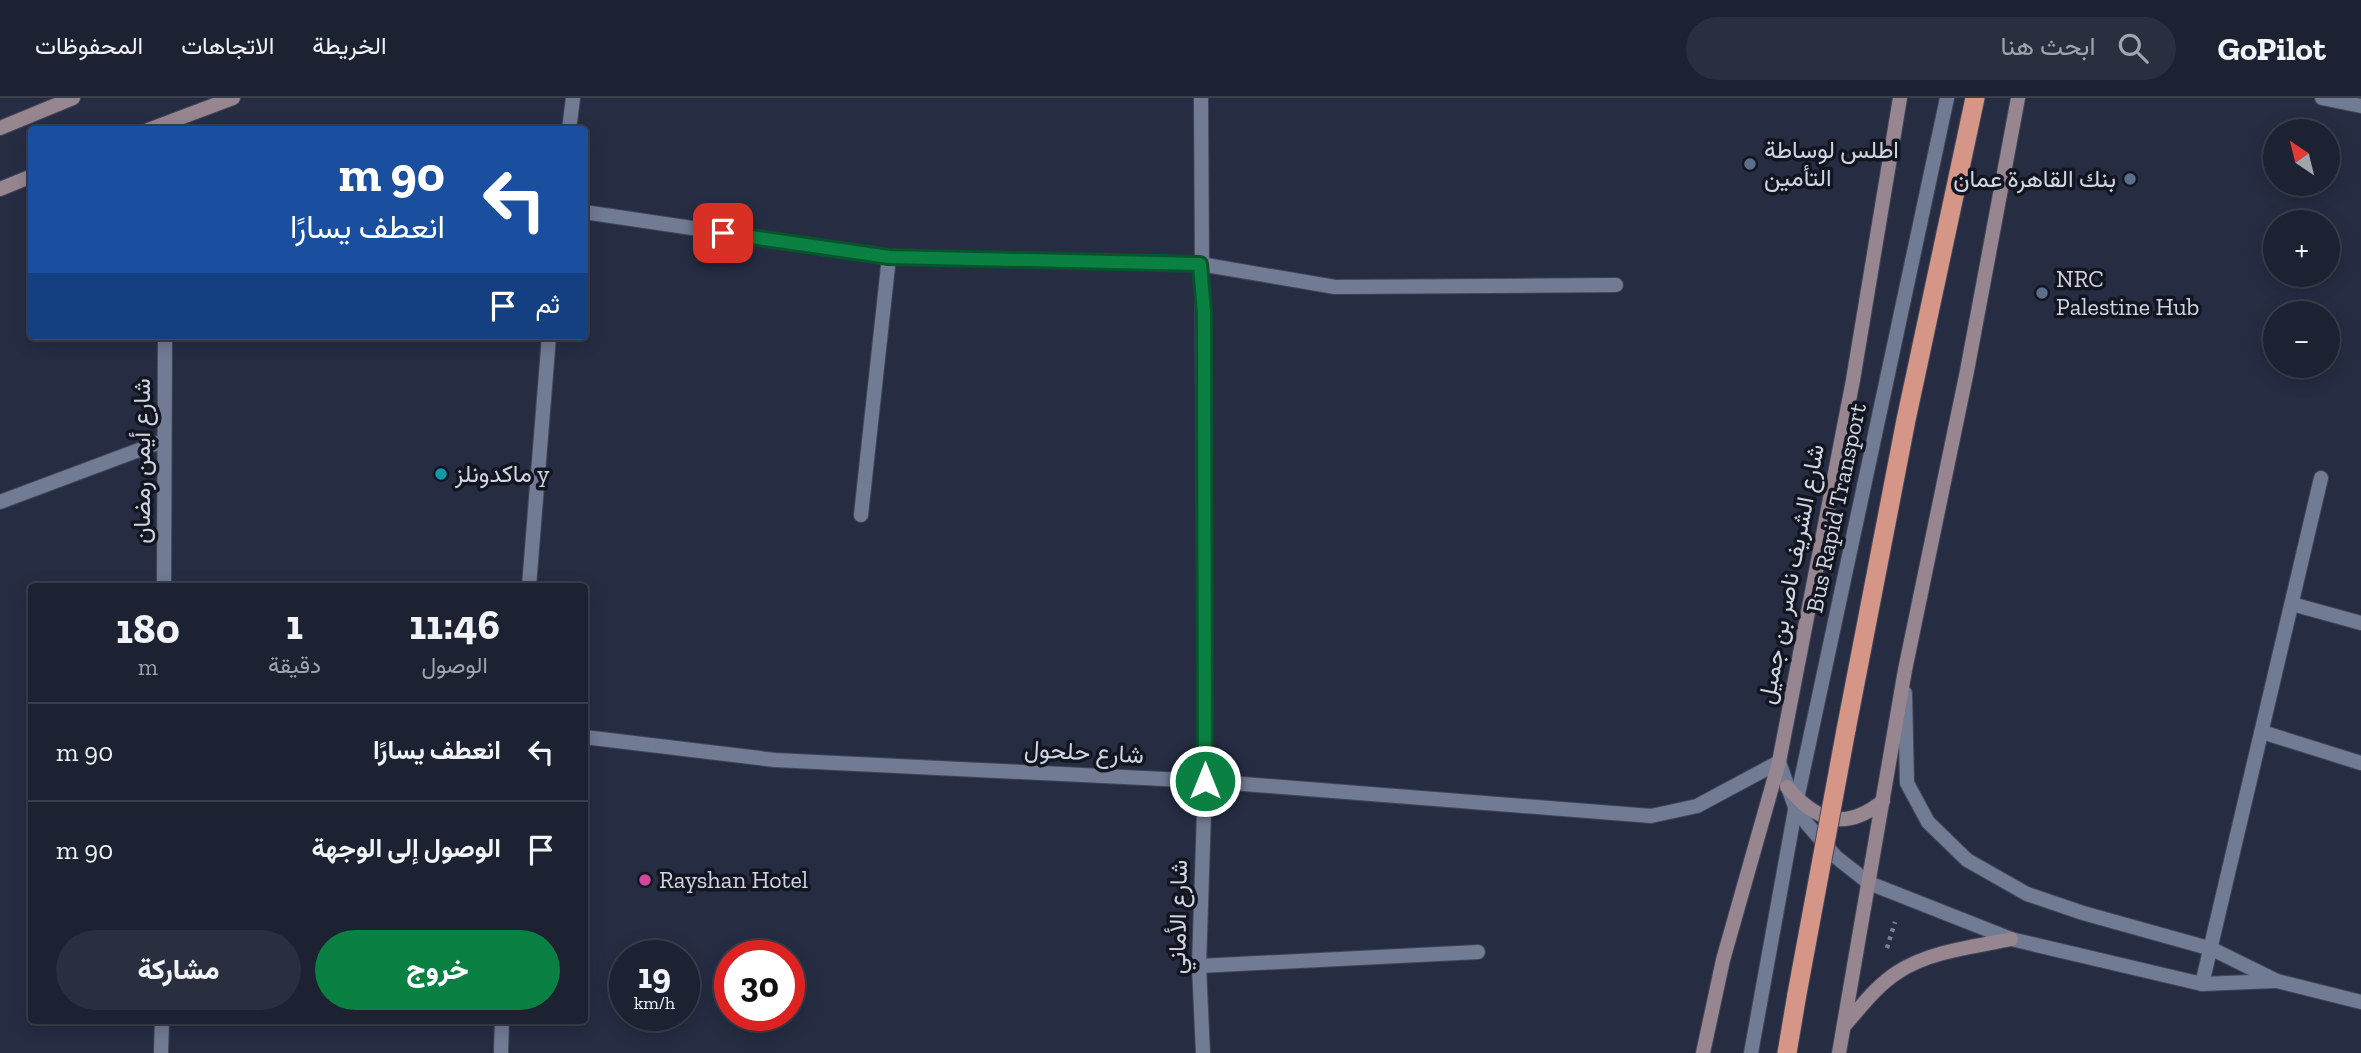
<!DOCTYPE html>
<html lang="ar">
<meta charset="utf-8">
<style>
body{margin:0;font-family:"Zilla Slab",Vazirmatn,serif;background:#292f3e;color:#f1f3f6;direction:rtl;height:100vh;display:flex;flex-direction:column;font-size:26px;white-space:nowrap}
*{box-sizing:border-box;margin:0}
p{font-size:23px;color:#a0a4ac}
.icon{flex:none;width:38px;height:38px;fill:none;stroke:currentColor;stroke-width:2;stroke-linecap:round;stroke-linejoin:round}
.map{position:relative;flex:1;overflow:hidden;direction:ltr}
.side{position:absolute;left:28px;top:485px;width:560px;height:441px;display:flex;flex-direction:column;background:#1c2232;border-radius:7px;box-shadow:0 4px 18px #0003,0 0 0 2px #3a3f4d;direction:rtl}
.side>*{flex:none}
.top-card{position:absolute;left:28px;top:28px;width:560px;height:214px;border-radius:7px;box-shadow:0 4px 18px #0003,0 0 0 2px #3a3f4d;direction:rtl;background:#1a4fa0;color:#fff;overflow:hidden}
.needle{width:46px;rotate:325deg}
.controls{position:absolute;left:2263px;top:21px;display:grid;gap:14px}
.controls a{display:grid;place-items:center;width:77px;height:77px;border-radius:50%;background:#1c2232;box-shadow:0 4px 18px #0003,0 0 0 2px #3a3f4d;font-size:35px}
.speed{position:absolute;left:609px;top:842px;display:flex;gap:14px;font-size:35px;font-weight:700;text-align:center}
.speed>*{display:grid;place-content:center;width:91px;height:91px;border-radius:50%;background:#1c2232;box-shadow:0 4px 18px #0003,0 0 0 2px #3a3f4d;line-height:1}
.speed small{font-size:18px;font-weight:400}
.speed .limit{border:10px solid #d22;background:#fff;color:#111}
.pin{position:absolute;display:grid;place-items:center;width:60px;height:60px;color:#fff;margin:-30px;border-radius:14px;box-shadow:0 4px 10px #0006}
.me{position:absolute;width:77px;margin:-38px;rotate:0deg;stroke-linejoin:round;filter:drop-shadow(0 0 5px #0008)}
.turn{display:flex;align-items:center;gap:24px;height:147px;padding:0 28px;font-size:32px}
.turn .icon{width:91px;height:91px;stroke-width:2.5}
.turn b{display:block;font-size:49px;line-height:60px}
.then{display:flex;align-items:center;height:66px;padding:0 28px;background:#0003;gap:14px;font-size:26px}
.eta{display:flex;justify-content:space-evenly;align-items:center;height:119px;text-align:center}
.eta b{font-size:42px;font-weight:800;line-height:49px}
.primary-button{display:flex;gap:14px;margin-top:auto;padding:14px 28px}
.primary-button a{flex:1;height:80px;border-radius:42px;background:#0b8043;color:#fff;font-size:28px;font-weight:800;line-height:80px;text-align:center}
.primary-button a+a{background:#292f3e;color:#f1f3f6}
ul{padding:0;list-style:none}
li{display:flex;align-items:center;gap:21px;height:98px;padding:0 28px;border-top:2px solid #3a3f4d}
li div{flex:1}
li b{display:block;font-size:26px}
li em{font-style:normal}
header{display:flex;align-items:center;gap:42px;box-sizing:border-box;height:98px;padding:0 35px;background:#1c2232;border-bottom:2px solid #3a3f4d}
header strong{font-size:33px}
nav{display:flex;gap:38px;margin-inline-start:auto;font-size:24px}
.search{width:490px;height:63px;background:#292f3e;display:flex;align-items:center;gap:18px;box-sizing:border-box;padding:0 24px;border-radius:38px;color:#a0a4ac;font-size:26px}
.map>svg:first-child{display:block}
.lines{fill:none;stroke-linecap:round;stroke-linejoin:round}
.service-casing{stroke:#414759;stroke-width:16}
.minor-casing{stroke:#414759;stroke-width:16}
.tertiary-casing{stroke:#414759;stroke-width:16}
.secondary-casing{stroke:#414759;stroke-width:16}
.trunk-casing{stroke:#414759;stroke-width:21}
.path{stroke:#7b8193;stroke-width:4.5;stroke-dasharray:3.5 5;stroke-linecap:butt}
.service{stroke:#717b94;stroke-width:14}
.minor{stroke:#717b94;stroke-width:14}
.tertiary{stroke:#717b94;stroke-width:14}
.secondary{stroke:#97858f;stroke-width:14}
.trunk{stroke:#d69687;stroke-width:19}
.trunk-bridge-casing{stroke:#414759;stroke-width:21;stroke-linecap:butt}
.trunk-bridge{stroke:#d69687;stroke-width:19}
.route-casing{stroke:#07532c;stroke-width:18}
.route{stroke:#0b8043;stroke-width:12}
.service-dot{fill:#5c6f8a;stroke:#131620;stroke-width:2.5}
.culture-dot{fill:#0f9aa8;stroke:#131620;stroke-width:2.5}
.hotel-dot{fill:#d1479c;stroke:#131620;stroke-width:2.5}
.labels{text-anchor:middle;stroke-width:7;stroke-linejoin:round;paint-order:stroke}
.poi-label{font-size:24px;fill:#d0d5e3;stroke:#131620;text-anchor:start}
.street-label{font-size:24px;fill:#d0d5e3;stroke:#131620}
</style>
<header>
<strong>GoPilot</strong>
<div class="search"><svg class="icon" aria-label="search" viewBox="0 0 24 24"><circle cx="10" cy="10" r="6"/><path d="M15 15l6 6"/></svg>ابحث هنا</div>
<nav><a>الخريطة</a><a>الاتجاهات</a><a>المحفوظات</a></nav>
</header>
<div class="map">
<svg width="2361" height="955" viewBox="0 0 2361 955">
<rect width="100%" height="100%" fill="#262d43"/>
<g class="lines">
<defs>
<g id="service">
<polyline points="584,114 889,159 1200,166 1335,189 1616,187"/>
<polyline points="0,404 163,343"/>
<polyline points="861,417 889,159"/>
<polyline points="2292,506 2361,525"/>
<polyline points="2262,634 2361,665"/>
<polyline points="1199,868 1478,854"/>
<polyline points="2202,886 2321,380"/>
<polyline points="1751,955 1797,701 1947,0"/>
</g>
<g id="minor">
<polyline points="1201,0 1205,683 1199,868 1203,955"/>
<polyline points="2322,0 2361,8"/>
<polyline points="569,32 573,0"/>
<polyline points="164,488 165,238"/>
<polyline points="529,488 549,238"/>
<polyline points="584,639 775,662 1205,683 1651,718 1697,708 1779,664"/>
<polyline points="161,955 162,922"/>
<polyline points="501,955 502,922"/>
</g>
<g id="tertiary">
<polyline points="1905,595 1907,685 1928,724 1967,762 2027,796 2083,815 2212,851 2277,883 2361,904"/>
<polyline points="1779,664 1795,709 1808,727 1836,759 1869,785 2011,841 2202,886 2275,883"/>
</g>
<g id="secondary">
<polyline points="0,30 73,0"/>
<polyline points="148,32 233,0"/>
<polyline points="0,91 32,78"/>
<path d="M1787,689C1816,723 1845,734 1883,703"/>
<path d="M1844,928C1861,909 1876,888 1898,874C1930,853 1974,849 2011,841"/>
<polyline points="1703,955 1723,862 1779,664 1853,282 1900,0"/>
<polyline points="1839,955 1905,572 1967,273 2018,0"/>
</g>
<g id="trunk">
<polyline points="1846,632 1906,322 1975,0"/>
<polyline points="1787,955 1797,896"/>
</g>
</defs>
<!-- service casing -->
<use href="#service" class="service-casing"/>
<!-- minor casing -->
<use href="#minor" class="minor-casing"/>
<!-- tertiary casing -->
<use href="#tertiary" class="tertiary-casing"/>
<!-- secondary casing -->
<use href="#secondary" class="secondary-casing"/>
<!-- trunk casing -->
<use href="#trunk" class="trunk-casing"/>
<!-- path -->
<polyline class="path" points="1887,850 1895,824"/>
<!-- service -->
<use href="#service" class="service"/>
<!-- minor -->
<use href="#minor" class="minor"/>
<!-- tertiary -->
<use href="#tertiary" class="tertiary"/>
<!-- secondary -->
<use href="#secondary" class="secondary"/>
<!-- trunk -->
<use href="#trunk" class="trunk"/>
<defs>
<polyline id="trunk-bridge" points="1797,896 1846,632"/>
</defs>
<!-- trunk-bridge casing -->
<use href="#trunk-bridge" class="trunk-bridge-casing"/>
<!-- trunk-bridge -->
<use href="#trunk-bridge" class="trunk-bridge"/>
</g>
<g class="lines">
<defs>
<polyline id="route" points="723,135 889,159 1200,166 1204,215 1205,683"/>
</defs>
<!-- route casing -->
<use href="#route" class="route-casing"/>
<!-- route -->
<use href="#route" class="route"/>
</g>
<!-- markers -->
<g class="service-dot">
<circle cx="1750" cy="66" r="7"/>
<circle cx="2130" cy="81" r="7"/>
<circle cx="2042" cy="195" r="7"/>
</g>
<circle class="culture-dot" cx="441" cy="376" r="7"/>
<circle class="hotel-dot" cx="645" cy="782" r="7"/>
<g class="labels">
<!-- poi labels -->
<g class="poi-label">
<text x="1764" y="60">اطلس لوساطة<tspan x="1764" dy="28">التأمين</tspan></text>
<text x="2116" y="89" text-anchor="end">بنك القاهرة عمان</text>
<text x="2056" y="189">NRC<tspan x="2056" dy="28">Palestine Hub</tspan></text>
<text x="455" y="384">ماكدونلز y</text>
<text x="659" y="790">Rayshan Hotel</text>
</g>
<!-- street labels -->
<g class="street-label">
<text transform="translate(142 363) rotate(-90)" y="8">شارع أيمن رمضان</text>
<text transform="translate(1836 410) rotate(-78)" y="8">Bus Rapid Transport</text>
<text transform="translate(1791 476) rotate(-79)" y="8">شارع الشريف ناصر بن جميل</text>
<text transform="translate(1084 654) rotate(3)" y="8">شارع حلحول</text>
<text transform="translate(1178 819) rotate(-89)" y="8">شارع الأماني</text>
</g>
</g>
</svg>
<div class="controls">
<a><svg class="needle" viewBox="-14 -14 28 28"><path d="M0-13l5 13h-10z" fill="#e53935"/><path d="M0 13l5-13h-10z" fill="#a0a4ac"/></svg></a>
<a>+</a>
<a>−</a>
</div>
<div class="speed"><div>19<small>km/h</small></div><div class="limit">30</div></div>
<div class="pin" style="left:723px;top:135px;background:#d93025"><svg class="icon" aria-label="arrive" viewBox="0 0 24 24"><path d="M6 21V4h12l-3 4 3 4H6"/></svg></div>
<svg class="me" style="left:1205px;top:683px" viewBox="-20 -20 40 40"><circle r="17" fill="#0b8043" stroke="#fff" stroke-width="3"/><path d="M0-11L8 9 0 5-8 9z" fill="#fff"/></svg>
<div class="top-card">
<div class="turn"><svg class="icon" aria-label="left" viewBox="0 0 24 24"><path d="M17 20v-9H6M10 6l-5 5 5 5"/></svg><div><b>90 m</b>انعطف يسارًا</div></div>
<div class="then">ثم<svg class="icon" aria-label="arrive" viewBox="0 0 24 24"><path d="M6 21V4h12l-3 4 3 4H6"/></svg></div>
</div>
<section class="side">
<div class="eta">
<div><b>11:46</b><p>الوصول</p></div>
<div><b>1</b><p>دقيقة</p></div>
<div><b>180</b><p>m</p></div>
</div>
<ul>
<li><svg class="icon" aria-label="left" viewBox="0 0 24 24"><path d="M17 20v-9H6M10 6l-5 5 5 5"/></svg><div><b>انعطف يسارًا</b></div><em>90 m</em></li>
<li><svg class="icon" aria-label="arrive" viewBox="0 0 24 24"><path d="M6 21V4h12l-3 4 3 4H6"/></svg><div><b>الوصول إلى الوجهة</b></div><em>90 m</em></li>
</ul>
<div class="primary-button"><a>خروج</a><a>مشاركة</a></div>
</section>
</div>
